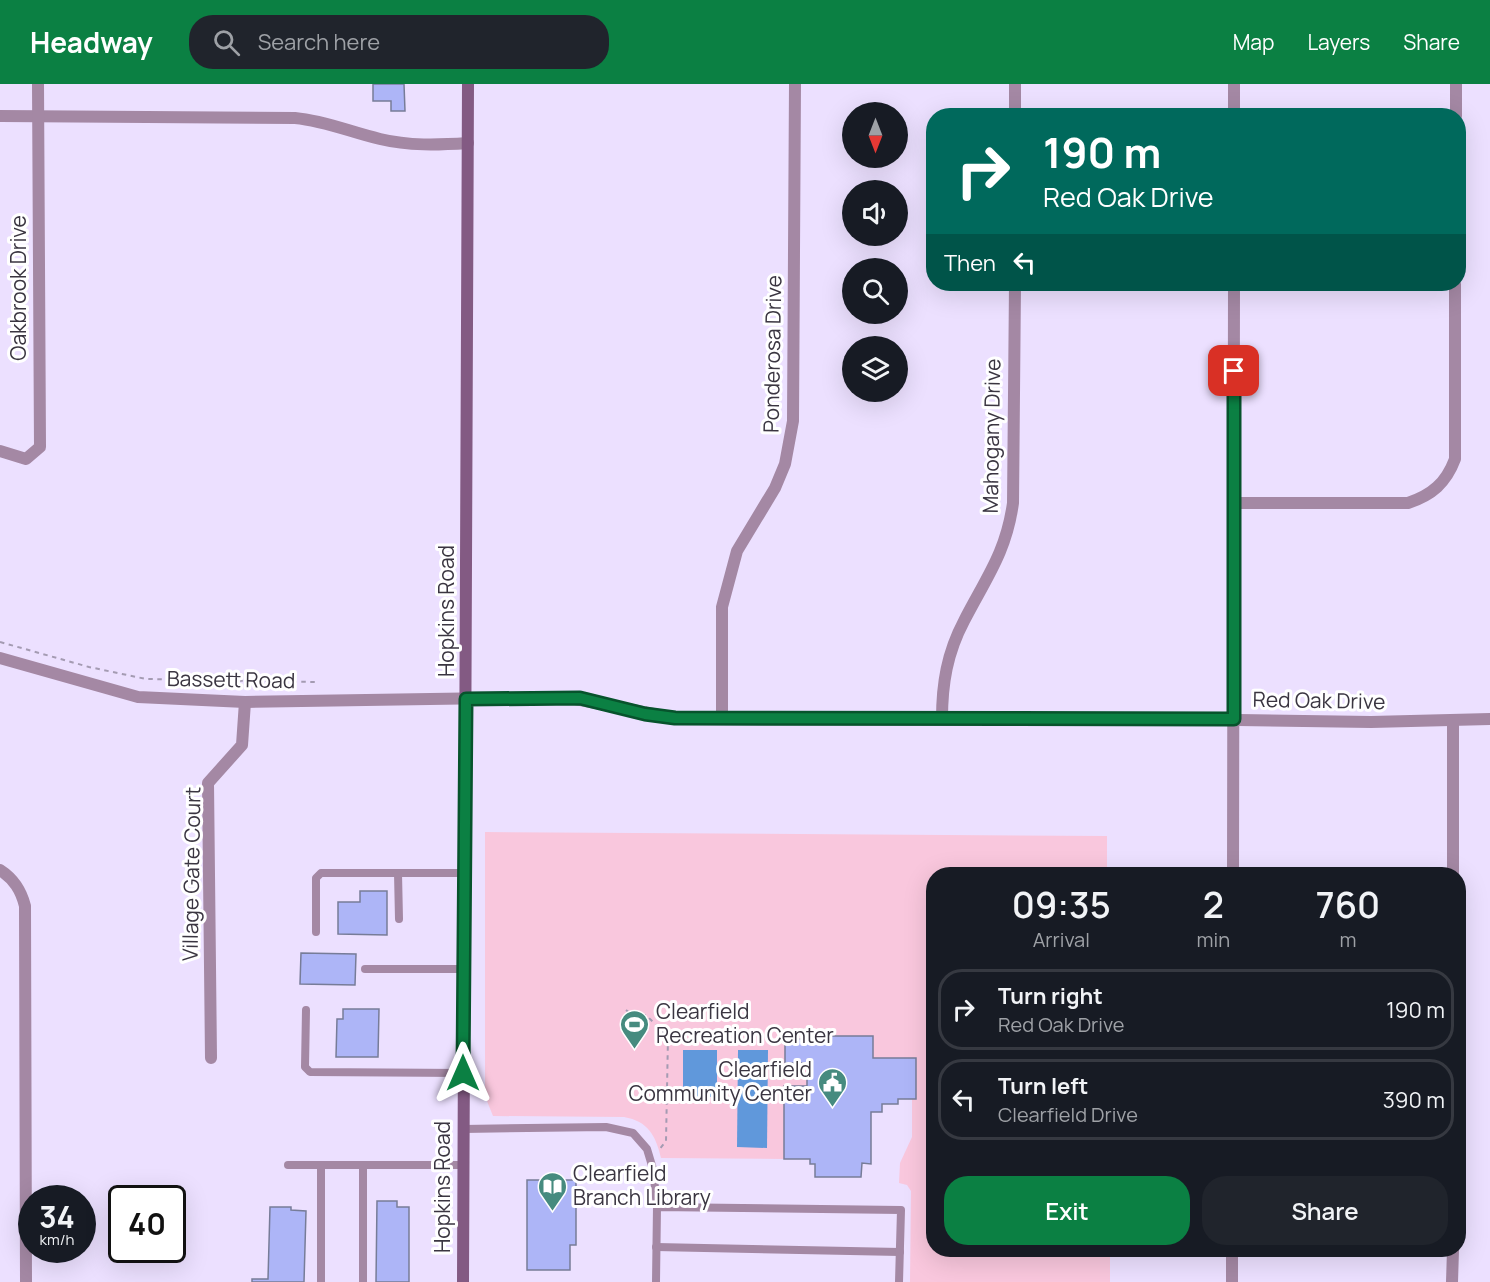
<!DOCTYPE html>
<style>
body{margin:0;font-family:Manrope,sans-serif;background:#20242c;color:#f1f3f6;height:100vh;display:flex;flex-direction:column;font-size:22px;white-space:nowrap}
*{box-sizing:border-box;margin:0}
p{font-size:20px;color:#9ea1a6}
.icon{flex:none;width:33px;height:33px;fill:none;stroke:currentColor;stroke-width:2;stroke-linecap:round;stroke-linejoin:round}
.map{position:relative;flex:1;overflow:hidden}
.panel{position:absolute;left:926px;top:783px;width:540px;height:390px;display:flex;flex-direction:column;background:#171b24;border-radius:24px;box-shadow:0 6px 24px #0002}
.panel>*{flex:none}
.banner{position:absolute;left:926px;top:24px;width:540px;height:183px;border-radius:24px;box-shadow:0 6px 24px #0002;background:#00695c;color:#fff;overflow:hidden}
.needle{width:39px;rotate:180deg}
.controls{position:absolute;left:842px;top:18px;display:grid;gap:12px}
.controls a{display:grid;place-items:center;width:66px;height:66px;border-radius:50%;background:#171b24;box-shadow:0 6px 24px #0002;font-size:30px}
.speed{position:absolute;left:18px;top:1101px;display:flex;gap:12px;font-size:30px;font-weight:700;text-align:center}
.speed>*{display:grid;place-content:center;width:78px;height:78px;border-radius:50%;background:#171b24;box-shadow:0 6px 24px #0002;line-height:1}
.speed small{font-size:15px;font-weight:400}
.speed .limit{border:3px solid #111;border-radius:9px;background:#fff;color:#111}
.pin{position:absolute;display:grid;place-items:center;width:51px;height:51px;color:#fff;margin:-26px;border-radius:12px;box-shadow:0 3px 9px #0006}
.me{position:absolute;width:66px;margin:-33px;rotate:0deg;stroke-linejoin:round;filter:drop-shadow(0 0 4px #0008)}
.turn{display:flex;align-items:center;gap:21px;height:126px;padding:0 18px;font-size:27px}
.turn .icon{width:78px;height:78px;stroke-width:2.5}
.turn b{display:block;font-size:42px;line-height:51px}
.then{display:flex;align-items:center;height:57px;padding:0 18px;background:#0003;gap:12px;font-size:22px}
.eta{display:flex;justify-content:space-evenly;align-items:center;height:102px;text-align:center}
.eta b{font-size:36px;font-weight:600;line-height:42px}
.action{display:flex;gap:12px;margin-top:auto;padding:12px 18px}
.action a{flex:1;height:69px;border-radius:24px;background:#0b8043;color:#fff;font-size:24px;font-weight:600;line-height:69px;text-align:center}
.action a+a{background:#20242c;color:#f1f3f6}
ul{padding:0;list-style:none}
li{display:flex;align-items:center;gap:18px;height:81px;margin:0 12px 9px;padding:0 6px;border:3px solid #363941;border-radius:24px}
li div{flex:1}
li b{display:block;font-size:22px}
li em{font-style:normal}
header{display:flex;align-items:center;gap:36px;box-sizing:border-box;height:84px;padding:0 30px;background:#0b8043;color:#fff}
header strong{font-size:28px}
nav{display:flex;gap:33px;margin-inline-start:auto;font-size:21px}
.search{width:420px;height:54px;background:#20242c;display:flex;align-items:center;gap:15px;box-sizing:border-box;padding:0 21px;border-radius:24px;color:#9ea1a6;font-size:22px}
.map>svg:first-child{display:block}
.green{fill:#f9c7dd}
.water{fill:#6098db}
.building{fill:#adb5f7;stroke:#777c98;stroke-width:1.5}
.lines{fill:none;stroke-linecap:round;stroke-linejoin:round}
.path{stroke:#a49bb2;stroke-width:2;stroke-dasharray:4.5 4.5;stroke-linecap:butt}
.lane{stroke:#a488a4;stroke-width:8}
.street{stroke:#a488a4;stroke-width:12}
.secondary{stroke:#835a83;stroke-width:12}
.route-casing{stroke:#07532c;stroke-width:15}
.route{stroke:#0b8043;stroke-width:10}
.labels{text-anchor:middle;stroke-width:6;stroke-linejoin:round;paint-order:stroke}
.street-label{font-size:21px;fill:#3a3541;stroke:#fff}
.poi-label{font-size:21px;fill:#3a3541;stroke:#fff;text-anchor:start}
</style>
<header>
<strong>Headway</strong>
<div class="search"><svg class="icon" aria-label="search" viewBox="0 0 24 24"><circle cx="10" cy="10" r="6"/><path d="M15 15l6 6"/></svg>Search here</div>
<nav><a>Map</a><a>Layers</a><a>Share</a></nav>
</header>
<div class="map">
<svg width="1490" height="1198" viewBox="0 0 1490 1198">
<rect width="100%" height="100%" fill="#ece0ff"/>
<!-- green -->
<path class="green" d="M485,748L1107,752V790H933V1166H1110V1198H910L911,1107L907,1101L899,1099L900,1079L912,1053V1015H916V974H873V952H810L809,955H785V979H807V1002L784,1003V1075L661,1074C656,1052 648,1037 624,1033L493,1032L485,1012Z"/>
<!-- water -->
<g class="water">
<rect x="683" y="966" width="34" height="47"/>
<polygon points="738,966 768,966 767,1064 737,1063"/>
</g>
<!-- building -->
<g class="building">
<polygon points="373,0 404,0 405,27 391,27 391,17 373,17"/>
<polygon points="360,807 387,807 387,851 338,850 338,818 360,818"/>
<polygon points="301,869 356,870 355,901 300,900"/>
<polygon points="343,925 379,925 378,973 336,973 337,935 343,935"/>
<polygon points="809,952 873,952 873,974 916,974 916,1015 898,1015 898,1020 882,1020 882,1028 871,1028 871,1080 862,1079 861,1093 815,1093 815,1080 810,1080 810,1075 784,1075 784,1002 807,1002 807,979 785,979 785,955 809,955"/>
<polygon points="527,1096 576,1096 576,1161 570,1161 570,1186 527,1186"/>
<polygon points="377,1117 397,1117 397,1123 409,1123 409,1198 376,1198"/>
<polygon points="270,1123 291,1123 291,1126 306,1127 304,1198 252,1198 252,1195 268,1195"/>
</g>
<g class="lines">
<!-- path -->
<g class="path">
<polyline points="0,558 89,583 146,595 315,598"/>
<polyline points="626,926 635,933 646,931 668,953 666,1057 659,1066"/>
</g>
<!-- lane -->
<g class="lane">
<polyline points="398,789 399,835"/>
<polyline points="316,848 316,794 321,789 464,789"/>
<polyline points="365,885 464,885"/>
<polyline points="306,926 305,983 310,988 463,989"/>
<polyline points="463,1045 606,1043 633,1049 647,1065 653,1085 657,1123"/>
<polyline points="288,1081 463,1081"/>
<polyline points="656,1163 900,1168"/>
<polyline points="321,1198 321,1081"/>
<polyline points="363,1198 363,1081"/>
<polyline points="656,1198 657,1123 901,1126 899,1198"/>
</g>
<!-- street -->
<g class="street">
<path d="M0,32L295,34C326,37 350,48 380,55C409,62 438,61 468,59"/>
<polyline points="1015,32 1015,0"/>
<polyline points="1234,32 1234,0"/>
<polyline points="1456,32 1456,0"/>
<polyline points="0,367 26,375 40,363 38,0"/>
<path d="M1233,419H1408C1432,411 1446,399 1455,375V200"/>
<polyline points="0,574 138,613 245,618 565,613 674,634 1104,634 1371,638 1490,635"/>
<polyline points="722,634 722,523 737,467 775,404 785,380 793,337 795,0"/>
<path d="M942,635C942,600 947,569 964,537C986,494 1006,469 1013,419L1015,200"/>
<path d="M0,786C14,795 21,806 25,822L26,1198"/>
<polyline points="1233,790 1234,200"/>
<polyline points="1453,790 1453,636"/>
<polyline points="211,974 208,699 242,661 245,618"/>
<polyline points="1232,1198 1232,1166"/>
<polyline points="1452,1198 1453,1166"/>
</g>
<!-- secondary -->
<polyline class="secondary" points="463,1198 468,0"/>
</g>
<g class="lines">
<defs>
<polyline id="route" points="463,989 466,615 580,614 645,630 675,634 1234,635 1234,287"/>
</defs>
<!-- route casing -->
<use href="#route" class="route-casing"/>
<!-- route -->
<use href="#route" class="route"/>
</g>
<!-- icons -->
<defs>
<symbol id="stadium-pin" viewBox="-11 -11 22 30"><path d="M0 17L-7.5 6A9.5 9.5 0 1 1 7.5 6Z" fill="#468b7f" stroke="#fff"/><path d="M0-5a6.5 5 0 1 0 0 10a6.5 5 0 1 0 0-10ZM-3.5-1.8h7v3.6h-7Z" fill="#fff"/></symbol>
<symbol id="civic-pin" viewBox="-11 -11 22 30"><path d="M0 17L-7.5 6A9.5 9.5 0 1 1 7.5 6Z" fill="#468b7f" stroke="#fff"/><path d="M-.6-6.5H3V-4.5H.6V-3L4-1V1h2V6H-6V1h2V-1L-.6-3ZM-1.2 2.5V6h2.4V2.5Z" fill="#fff"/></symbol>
<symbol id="library-pin" viewBox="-11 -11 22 30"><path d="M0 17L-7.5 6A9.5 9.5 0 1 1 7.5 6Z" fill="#468b7f" stroke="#fff"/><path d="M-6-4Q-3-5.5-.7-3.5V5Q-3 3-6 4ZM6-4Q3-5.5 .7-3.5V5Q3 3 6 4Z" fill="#fff"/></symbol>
</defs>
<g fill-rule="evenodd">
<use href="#stadium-pin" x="618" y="924" width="33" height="45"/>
<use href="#civic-pin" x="816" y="982" width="33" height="45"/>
<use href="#library-pin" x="536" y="1086" width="33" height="45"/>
</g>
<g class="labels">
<!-- street labels -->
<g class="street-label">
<text transform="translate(19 204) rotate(-90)" y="7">Oakbrook Drive</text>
<text transform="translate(773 270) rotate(-89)" y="7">Ponderosa Drive</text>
<text transform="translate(992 352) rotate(-89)" y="7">Mahogany Drive</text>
<text transform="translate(447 527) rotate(-90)" y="7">Hopkins Road</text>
<text transform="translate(231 596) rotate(1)" y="7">Bassett Road</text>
<text transform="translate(1319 617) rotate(1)" y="7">Red Oak Drive</text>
<text transform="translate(192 790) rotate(-89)" y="7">Village Gate Court</text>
<text transform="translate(443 1103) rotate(-90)" y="7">Hopkins Road</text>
</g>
<!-- poi labels -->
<g class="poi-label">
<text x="656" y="935">Clearfield<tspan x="656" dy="24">Recreation Center</tspan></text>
<text x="812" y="993" text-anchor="end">Clearfield<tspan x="812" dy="24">Community Center</tspan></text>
<text x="573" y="1097">Clearfield<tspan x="573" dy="24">Branch Library</tspan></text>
</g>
</g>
</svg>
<div class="controls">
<a><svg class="needle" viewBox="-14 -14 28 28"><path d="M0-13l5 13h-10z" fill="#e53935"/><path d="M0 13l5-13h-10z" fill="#9ea1a6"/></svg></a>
<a><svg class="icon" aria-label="sound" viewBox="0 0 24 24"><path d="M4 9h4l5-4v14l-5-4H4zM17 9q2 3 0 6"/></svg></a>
<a><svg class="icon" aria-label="search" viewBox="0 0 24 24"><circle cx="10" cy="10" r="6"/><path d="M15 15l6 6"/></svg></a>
<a><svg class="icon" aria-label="layers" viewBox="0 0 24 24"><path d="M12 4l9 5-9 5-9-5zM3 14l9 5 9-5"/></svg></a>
</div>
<div class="speed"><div>34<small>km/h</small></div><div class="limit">40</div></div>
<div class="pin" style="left:1234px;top:287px;background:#d93025"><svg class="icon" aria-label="arrive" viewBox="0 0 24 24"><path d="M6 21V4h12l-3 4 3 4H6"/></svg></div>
<svg class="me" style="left:463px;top:989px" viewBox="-20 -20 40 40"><path d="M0-17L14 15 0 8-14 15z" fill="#0b8043" stroke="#fff" stroke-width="4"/></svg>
<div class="banner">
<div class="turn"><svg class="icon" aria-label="right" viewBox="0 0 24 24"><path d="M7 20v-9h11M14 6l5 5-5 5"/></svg><div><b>190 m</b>Red Oak Drive</div></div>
<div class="then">Then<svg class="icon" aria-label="left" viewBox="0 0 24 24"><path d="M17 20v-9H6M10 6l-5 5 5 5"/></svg></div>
</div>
<section class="panel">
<div class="eta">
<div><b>09:35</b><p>Arrival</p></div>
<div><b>2</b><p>min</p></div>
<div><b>760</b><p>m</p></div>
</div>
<ul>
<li><svg class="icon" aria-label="right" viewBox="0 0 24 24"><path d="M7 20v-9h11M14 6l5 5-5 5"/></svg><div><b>Turn right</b><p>Red Oak Drive</p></div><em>190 m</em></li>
<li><svg class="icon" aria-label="left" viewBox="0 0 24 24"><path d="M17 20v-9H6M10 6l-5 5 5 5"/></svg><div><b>Turn left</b><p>Clearfield Drive</p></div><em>390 m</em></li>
</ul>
<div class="action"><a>Exit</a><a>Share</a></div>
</section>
</div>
